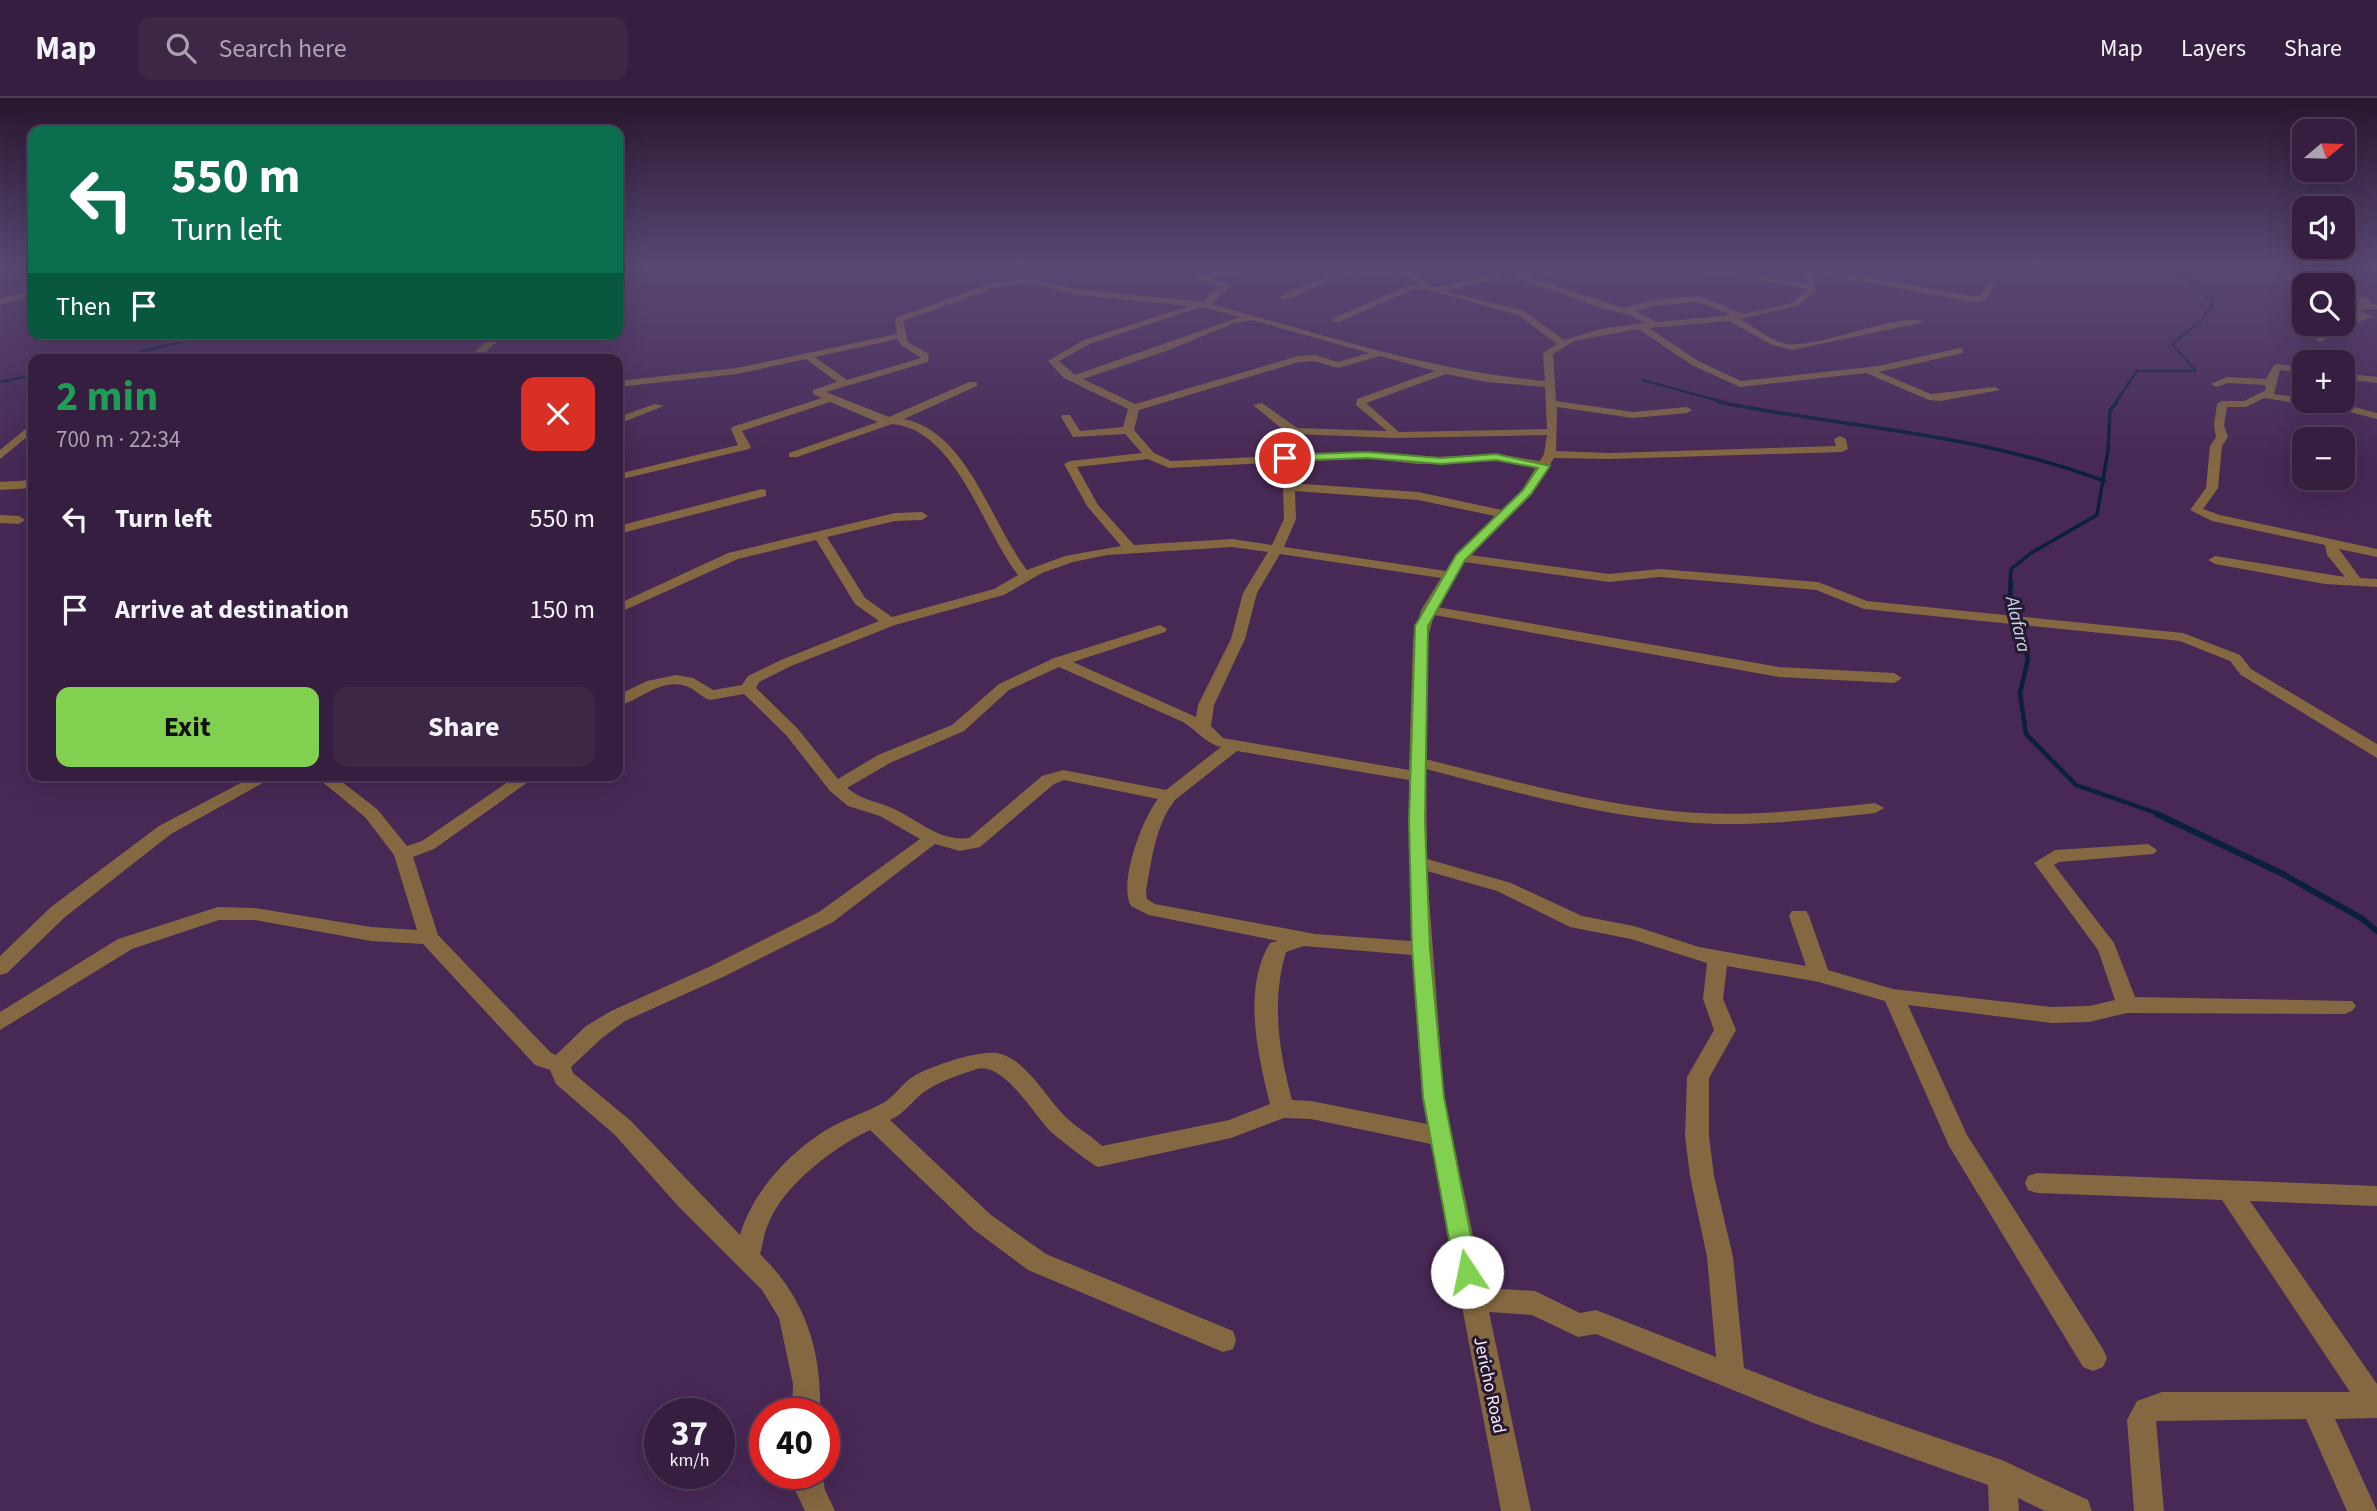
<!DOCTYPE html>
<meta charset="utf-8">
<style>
body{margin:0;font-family:"Source Sans 3",sans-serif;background:#3d2747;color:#f1f3f6;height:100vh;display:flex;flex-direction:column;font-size:26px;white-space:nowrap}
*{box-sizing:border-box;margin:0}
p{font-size:23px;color:#aaa2b1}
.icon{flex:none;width:38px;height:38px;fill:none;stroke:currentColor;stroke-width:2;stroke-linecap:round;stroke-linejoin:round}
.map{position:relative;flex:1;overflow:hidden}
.details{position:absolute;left:28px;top:256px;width:595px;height:427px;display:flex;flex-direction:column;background:#361e40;border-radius:14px;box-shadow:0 7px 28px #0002,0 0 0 2px #503c59}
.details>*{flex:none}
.top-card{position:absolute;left:28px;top:28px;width:595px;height:214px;border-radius:14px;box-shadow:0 7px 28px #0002,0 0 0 2px #503c59;background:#0b6e4f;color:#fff;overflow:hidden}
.needle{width:46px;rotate:71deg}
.tools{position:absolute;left:2292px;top:21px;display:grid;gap:14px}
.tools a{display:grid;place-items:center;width:63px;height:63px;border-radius:14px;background:#361e40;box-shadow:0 7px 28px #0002,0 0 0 2px #503c59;font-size:35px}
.speed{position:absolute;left:644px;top:1300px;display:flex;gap:14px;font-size:35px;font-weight:700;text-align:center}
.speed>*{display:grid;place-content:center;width:91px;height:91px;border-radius:50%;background:#361e40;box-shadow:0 7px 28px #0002,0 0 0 2px #503c59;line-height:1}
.speed small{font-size:18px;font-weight:400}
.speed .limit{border:10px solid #d22;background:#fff;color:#111}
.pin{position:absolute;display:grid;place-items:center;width:60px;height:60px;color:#fff;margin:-30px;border:4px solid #fff;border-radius:50%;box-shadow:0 2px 7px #0007}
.me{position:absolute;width:77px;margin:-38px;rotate:349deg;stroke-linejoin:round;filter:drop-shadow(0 0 5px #0008)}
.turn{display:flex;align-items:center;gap:24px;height:147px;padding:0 28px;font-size:32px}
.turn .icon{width:91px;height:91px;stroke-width:2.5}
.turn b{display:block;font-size:49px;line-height:60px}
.then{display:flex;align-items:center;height:66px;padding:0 28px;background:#0003;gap:14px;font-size:26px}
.round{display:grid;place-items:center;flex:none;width:74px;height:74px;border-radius:14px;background:#3d2747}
.summary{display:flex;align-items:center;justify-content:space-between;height:119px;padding:0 28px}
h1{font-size:42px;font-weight:700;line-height:52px;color:#1e9e55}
.cta{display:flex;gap:14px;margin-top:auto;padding:14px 28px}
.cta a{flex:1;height:80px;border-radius:14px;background:#82d04f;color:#111;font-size:28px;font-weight:700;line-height:80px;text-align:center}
.cta a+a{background:#3d2747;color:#f1f3f6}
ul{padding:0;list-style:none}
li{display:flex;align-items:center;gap:21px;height:91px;padding:0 28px}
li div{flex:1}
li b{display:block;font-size:26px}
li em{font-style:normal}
header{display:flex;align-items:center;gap:42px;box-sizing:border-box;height:98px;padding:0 35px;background:#361e40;border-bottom:2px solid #503c59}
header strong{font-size:33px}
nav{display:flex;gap:38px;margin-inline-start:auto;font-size:24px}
.search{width:490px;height:63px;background:#3d2747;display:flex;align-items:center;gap:18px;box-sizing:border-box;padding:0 24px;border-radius:14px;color:#aaa2b1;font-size:26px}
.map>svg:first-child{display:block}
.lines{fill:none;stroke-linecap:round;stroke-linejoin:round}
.stream-far3{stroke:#0a203b;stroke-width:2.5}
.stream-far2{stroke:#0a203b;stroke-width:3.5}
.stream-far1{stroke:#0a203b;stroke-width:4.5}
.stream{stroke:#0a203b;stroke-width:6}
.minor{fill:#846841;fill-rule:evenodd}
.route{fill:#82d04f;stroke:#548733;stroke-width:2}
.labels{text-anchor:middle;stroke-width:6;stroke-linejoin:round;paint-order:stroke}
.street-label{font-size:18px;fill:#f7ecfd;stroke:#26192d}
.water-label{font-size:19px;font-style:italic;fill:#c5d6ec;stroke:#26192d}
</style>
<header>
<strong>Map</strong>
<div class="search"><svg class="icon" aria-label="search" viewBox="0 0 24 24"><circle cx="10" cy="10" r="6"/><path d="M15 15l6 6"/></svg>Search here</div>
<nav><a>Map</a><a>Layers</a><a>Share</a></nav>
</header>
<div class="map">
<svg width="2377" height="1413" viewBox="0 0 2377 1413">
<rect width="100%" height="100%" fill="#482855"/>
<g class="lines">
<!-- stream-far3 -->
<g class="stream-far3">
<polyline points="112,261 214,236"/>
<polyline points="1642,282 1727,305"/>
<polyline points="0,284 33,277"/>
<polyline points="2115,305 2137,273 2196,273 2172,246 2202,222 2214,205 2184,179 2184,167"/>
</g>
<!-- stream-far2 -->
<g class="stream-far2">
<path d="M1718,304C1849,330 1977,335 2104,383"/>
<polyline points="2010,485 2011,471 2031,455 2097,417 2108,352 2110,312 2117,304"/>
</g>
<!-- stream-far1 -->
<polyline class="stream-far1" points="2011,483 2010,498 2028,561 2020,595 2026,636 2076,687 2162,717"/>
<!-- stream -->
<polyline class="stream" points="2157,716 2283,776 2361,820 2377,833"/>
<!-- minor -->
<g class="minor">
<path d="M1255,167H1270L1208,180L1231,188L1211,206C1322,236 1431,273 1545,283L1543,255L1557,246L1518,217L1425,191L1412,192L1339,224H1333V220L1407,188L1419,187C1393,166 1354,174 1324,185C1312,189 1290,206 1279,200C1296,187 1368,165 1385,167C1403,168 1420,179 1434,190L1500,176L1503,180L1444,193L1524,213L1564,242L1604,230L1645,225L1630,217L1601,210L1516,180V174L1560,167L1558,173L1526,178L1624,210L1654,202L1699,198L1744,216L1792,205L1808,191L1667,167H1685L1809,186L1804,167H1812L1813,170L1972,198H1979L1990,184H1996L1985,202L1972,204L1815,175V193L1798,208L1740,221C1755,229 1771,244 1788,246C1821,250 1904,212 1925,224L1792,252L1772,247L1729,223L1649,230L1698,263L1741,283L1878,268L1960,250L1963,251V255L1879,274L1931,296L1995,289L2000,292L1940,303L1929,302L1866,275L1740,289L1692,267L1638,231L1574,243L1553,256L1556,303L1633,314L1687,309L1692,312L1687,315L1633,320L1557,309L1556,353L1610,355L1836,348L1834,341L1840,338L1846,341L1848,351L1842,354L1610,361L1554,360L1531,397L1470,457L1609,476L1660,471L1818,484L1867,503L2183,535L2240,557L2251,571L2377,646V660L2241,577L2230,563L2180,543L1864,511L1816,492L1660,479L1609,484L1464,464L1437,509L1779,569L1894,575L1902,580L1894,585L1779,579L1434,517L1427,543L1425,661C1510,682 1595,706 1683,714C1747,719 1811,712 1875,705L1884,710L1875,715C1811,722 1747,730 1683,724C1595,717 1510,693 1426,671L1427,761L1511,785L1582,818L1634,828L1699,849L1806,868L1789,818L1792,813H1806L1809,818L1828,872L1893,891L2051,909L2089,908L2115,902L2098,852L2034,765L2055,752L2148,746L2157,752L2154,756L2059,764L2054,767L2114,845L2135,899L2352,903L2356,908L2352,913L2345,916L2127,915L2089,924L2051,925L1908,907L1967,1037L2103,1251L2107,1260L2103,1269L2093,1273L2083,1269L1949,1048L1885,903L1819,884L1727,868L1723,901L1736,932L1709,980V1038L1714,1078L1733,1159L1744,1270L1816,1298L2002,1362L2088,1402L2092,1413H2045L2018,1400L2019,1413H1989L1988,1387L1816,1326L1596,1236L1578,1239L1532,1217L1489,1214L1531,1413H1501L1431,1046L1311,1021L1284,1020L1231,1040L1098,1069C1091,1066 1058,1040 1051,1034C1034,1017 1004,964 977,971C962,976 940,983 927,992C913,1001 906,1015 890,1022L991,1117L1046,1156L1233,1233L1236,1242L1233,1251L1223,1254L1028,1172L973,1131L870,1032C834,1049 785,1086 769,1124C764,1134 763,1146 760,1156C806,1201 822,1253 820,1316H792L793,1286L779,1220L762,1192L678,1108L615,1037L556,986L550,972L535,967L423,846L371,843L255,822H219L132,851L0,932V914L118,841L218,809L255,810L371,829L417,832L394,757L365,719L314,677H333L377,711L407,748L422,743L518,677H538L434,751L413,759L438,837L551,955L556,957L586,928L611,913L709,869L819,814L920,741L880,718L848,708L830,693L786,637L744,596L710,602C701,599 695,591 686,588C660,580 641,602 618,608V597L647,583L676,577L693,580L713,592L742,587L748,578L781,562L879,523L855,506L816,442L738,461L618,515V506L728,455L895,415L922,414L928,418L922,422L895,423L827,439L865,500L892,519L994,491L1018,477C983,433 956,331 892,326L797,359H789V355L878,324L830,304L742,333L751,349L749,351L618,382V376L738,347L731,331L732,329L822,300L813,296V292L837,284L806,261L737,276L618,289V283L737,270L897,236L895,220L993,185L1029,181L1077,191L1204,204L1210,195L1220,189L1195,181V177L1222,172L1225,169ZM1029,185L1077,197L1189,208L1084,242L1048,263L1064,280L1128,311L1123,329L1080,333L1070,317H1062L1061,319L1073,339L1125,336L1142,355L1070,363L1064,366L1087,408L1121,448L1065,458L1027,472C991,426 968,334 904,321L977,288V284H969L889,319L826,294L928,264L929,256L908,244L903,223L997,189ZM1698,204L1732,217L1657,224L1635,213L1654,208ZM1201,209L1240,219L1075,277L1059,263L1090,246ZM1251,222L1369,255L1338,264L1315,257L1298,258L1135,306L1083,281L1169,252L1232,226ZM898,241L901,247L921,260L847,282L815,259ZM1380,258L1435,273L1357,301L1356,307L1387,333L1297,330L1262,305L1253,307L1281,330L1296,336L1395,340L1547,337L1544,356L1540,363L1496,356L1417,360L1367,354L1171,363L1154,355L1134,332L1139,312L1299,264L1314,263L1338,270ZM1446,276L1487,284L1545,289L1547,331L1399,334L1366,305ZM1367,360L1417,366L1496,362L1536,369L1522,392L1502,412L1418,394L1289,385L1283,389L1284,421L1272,447L1232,441L1134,447L1098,407L1077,369L1148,361L1169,370ZM1295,393L1418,402L1495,418L1455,457L1446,473L1284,449L1296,421ZM1232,449L1268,454L1243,495L1231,541L1198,607L1196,619L1073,564L1165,534L1167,531L1160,527L1054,560L999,586L952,627L878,657L838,681L798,631L756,590L759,584L791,568L895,527L1004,497L1042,475L1073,464L1107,457ZM1280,456L1441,480L1421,512L1413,543L1409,672L1223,640L1211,628L1214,607L1245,541L1257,495ZM1059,569L1183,624C1196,632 1207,646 1221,649L1166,692L1063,672L1042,678L969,740C939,744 917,721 892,710C875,703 862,702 847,690L890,665L964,633L1009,592ZM1237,653L1409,682L1411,843L1315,836L1155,806L1147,801L1146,793C1152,761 1155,728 1175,702ZM1064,682L1158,701C1142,721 1118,786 1131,808L1149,817L1278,843L1270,845C1242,891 1258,958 1270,1006L1229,1022L1102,1048C1092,1038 1080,1032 1069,1022C1048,1004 1026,959 996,955C978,952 926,969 911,980C901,987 894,999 883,1005C868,1013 851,1019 835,1027C794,1049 753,1092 740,1137L631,1023L573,975L571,969L602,940L625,923L723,879L833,824L935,746L960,753L980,749L1054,686ZM1427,773L1497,793L1570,829L1631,841L1707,865L1703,901L1714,932L1687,979L1685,1038L1690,1078L1707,1159L1716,1259L1596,1212L1580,1215L1535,1193L1484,1190L1444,999ZM1304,848L1412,857L1422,999L1427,1026L1311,1003L1292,1002C1279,953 1271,904 1286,854Z"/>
<polygon points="1300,167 1311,167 1329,174 1325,176"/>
<polygon points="2294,167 2304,167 2290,174 2292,178 2314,187 2305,188 2285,182 2282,173"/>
<polygon points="2352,167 2368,167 2353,171 2349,169"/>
<polygon points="33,192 33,198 0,207 0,201"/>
<polygon points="2343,193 2368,200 2369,204 2377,207 2377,211 2362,212 2361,214 2374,219 2335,232 2323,243 2317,243 2317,239 2329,228 2359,219 2352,216 2360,203 2343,198"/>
<polygon points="494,236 504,236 479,261 468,261"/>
<polygon points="2277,266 2305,269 2305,275 2280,272 2274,296 2305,300 2305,303 2347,307 2377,315 2377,321 2346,313 2264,300 2246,309 2227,309 2224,327 2228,339 2222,348 2218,390 2203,411 2220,417 2377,451 2377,459 2339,451 2360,480 2377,481 2377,489 2325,486 2215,466 2208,462 2215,458 2345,479 2327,457 2325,447 2212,423 2190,412 2206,390 2210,348 2216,339 2214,327 2217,306 2222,303 2244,303 2266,292 2265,287 2228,285 2216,289 2211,286 2227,279 2266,281 2274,267"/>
<polygon points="2343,275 2377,279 2377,285 2343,281"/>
<polygon points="655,306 664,308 618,326 618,319"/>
<polygon points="33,325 33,334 0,361 0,352"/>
<polygon points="33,382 33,390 0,392 0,384"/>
<polygon points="762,391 766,392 766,398 618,436 618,428"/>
<polygon points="0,417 19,418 25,422 19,426 0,425"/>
<polygon points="256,677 277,677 171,736 65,819 7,875 0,877 0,858 51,809 159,728"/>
<polygon points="2037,1075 2377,1088 2377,1108 2250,1103 2377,1286 2377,1320 2335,1321 2377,1413 2347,1413 2306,1321 2156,1323 2164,1413 2134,1413 2127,1322 2137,1303 2162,1294 2350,1294 2222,1102 2037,1095 2028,1092 2025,1085 2028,1078"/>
<polygon points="793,1376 822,1376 825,1392 835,1413 805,1413 796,1394"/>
</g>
</g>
<!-- sky -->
<linearGradient id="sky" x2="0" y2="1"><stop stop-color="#28162f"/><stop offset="0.46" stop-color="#584873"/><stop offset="1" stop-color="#584873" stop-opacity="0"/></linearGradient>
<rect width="2377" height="365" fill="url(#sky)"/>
<!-- route -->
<polygon class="route" points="1367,354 1441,360 1496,356 1550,368 1531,396 1465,462 1428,528 1425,723 1430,851 1444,999 1478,1174 1475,1181 1467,1184 1458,1181 1455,1174 1423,999 1412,851 1409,723 1415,528 1456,457 1523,392 1538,370 1496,362 1441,366 1367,360 1285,363 1279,360 1285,357"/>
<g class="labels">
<!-- street labels -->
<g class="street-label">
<text transform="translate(1490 1287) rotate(78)" y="6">Jericho Road</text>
</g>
<!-- water labels -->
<g class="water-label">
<text transform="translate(2019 526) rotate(77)" y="7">Alafara</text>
</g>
</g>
</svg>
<div class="tools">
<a><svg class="needle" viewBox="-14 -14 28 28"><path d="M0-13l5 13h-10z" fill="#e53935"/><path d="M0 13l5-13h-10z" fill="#aaa2b1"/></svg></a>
<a><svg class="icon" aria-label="sound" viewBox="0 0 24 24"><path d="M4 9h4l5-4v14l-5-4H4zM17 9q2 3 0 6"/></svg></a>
<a><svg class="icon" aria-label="search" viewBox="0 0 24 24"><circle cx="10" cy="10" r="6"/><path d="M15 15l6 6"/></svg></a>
<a>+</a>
<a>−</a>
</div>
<div class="speed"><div>37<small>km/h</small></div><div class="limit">40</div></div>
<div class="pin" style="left:1285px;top:360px;background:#d93025"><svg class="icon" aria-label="arrive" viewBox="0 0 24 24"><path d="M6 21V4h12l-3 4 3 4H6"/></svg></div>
<svg class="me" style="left:1467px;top:1174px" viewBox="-20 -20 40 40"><circle r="19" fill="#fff"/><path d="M0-13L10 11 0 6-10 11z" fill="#82d04f"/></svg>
<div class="top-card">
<div class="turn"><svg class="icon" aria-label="left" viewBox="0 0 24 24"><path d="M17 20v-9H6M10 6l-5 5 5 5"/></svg><div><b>550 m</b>Turn left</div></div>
<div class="then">Then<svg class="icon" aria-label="arrive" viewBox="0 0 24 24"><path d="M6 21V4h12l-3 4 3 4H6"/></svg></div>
</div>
<section class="details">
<div class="summary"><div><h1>2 min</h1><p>700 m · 22:34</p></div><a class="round" style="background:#d93025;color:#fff"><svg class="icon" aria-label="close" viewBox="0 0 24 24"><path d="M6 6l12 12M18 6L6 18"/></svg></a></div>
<ul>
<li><svg class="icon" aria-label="left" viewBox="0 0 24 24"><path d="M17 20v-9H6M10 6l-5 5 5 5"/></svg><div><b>Turn left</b></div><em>550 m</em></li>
<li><svg class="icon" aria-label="arrive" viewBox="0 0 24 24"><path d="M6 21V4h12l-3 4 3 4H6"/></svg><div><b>Arrive at destination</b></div><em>150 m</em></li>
</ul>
<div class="cta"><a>Exit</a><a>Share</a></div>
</section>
</div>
